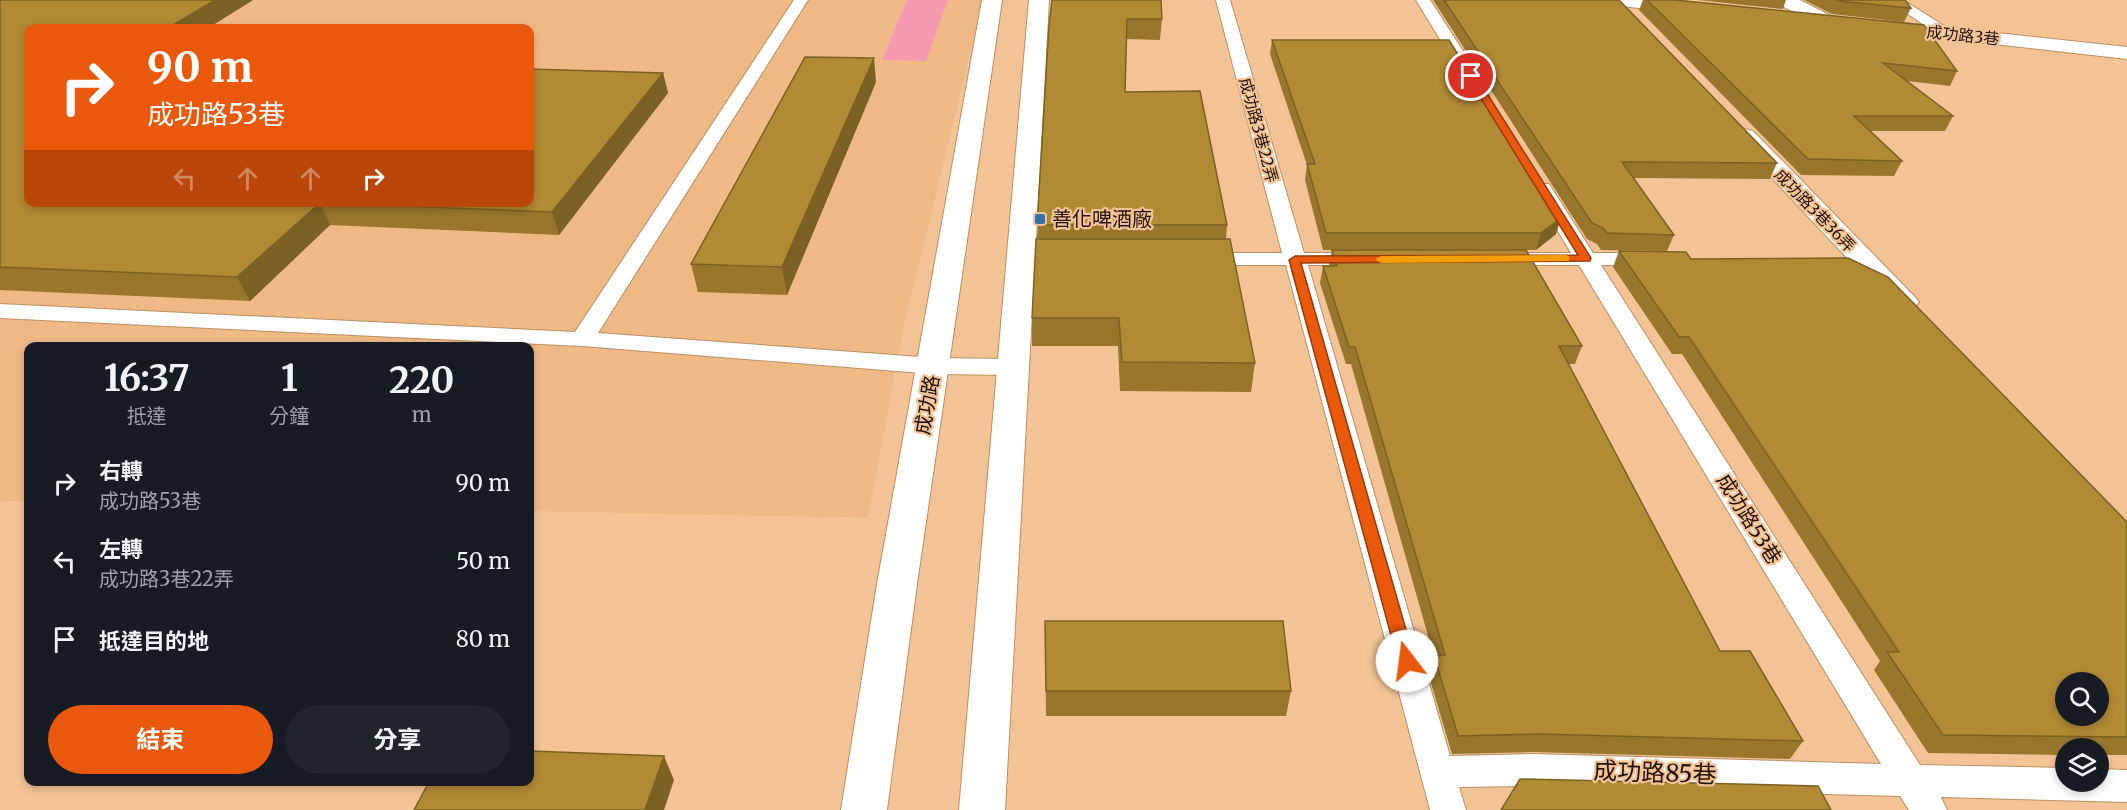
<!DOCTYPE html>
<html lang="zh-TW">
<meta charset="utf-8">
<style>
body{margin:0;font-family:Merriweather,"Noto Sans TC",serif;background:#20242c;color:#f1f3f6;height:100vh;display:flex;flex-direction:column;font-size:22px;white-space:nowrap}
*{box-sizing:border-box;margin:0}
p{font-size:20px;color:#9ea1a6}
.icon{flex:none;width:33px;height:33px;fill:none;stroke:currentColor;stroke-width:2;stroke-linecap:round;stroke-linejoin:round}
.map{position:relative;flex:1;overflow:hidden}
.side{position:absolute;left:24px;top:342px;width:510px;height:444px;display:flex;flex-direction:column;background:#171b24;border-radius:12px;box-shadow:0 3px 9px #0003}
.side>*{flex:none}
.guide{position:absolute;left:24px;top:24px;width:510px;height:183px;border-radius:12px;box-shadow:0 3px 9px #0003;background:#ea580c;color:#fff;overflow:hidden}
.buttons{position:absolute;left:2055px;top:672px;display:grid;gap:12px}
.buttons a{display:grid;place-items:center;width:54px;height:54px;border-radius:50%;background:#171b24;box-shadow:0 3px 9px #0003;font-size:30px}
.pin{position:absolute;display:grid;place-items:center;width:51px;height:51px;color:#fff;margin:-26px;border:3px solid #fff;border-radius:50%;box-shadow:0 2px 6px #0007}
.me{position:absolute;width:66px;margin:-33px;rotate:345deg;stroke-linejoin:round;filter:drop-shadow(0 0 4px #0008)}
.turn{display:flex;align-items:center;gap:21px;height:126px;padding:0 24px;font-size:27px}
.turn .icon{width:78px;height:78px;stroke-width:2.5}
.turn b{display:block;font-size:42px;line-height:51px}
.lanes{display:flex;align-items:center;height:57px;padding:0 24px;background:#0003;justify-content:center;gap:30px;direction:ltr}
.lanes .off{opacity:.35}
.eta{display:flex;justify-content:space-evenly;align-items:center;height:102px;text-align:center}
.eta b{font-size:36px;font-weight:700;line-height:42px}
.action{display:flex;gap:12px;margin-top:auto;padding:12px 24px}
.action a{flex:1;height:69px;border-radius:36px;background:#ea580c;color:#fff;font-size:24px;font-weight:700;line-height:69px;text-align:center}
.action a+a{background:#20242c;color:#f1f3f6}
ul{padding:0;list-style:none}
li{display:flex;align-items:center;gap:18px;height:78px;padding:0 24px}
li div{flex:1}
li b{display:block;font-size:22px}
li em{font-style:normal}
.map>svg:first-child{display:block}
.built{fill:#efb986;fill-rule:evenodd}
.green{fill:#f599b0}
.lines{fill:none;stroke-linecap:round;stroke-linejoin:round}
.service-casing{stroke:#bb8e63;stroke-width:2}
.minor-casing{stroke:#bb8e63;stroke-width:2}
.tertiary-casing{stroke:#bb8e63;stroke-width:2}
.secondary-casing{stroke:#bb8e63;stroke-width:2}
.service{fill:#fff;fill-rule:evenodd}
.minor{fill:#fff;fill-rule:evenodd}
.tertiary{fill:#fff;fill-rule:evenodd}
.secondary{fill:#fff;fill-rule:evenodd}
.wall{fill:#98772d}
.shaded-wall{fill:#7c6124}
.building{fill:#b18a34;stroke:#7c6124;stroke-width:1.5;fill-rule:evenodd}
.route{fill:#ea580c;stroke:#983908;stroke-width:1.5}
.slow{fill:#f59e0b}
.poi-dot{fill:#2e75a9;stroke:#f3c396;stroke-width:2}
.labels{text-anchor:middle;stroke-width:4.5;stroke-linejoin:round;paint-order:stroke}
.far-street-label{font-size:16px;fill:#221102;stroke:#f3c396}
.poi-label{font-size:20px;fill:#221102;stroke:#f3c396;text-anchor:start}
.street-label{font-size:20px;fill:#221102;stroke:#f3c396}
.near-street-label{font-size:24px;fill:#221102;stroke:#f3c396}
</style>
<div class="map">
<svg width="2127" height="810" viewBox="0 0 2127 810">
<rect width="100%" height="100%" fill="#f3c396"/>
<!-- built -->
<path class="built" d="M0,0H983L903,330L868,518L530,511V346H28V502L0,501ZM28,28H530V202H28Z"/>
<!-- green -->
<polygon class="green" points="907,0 948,0 926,61 882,60"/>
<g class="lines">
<defs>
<g id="service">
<polygon points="794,0 808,0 598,333 934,358 1012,359 1021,362 1024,367 1021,372 1012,375 934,374 582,346 0,318 0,304 575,332"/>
<polygon points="1216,0 1230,0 1304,253 1365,253 1373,254 1376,259 1373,264 1365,265 1308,265 1450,756 1532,754 1881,764 1579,265 1497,265 1489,264 1486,259 1489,254 1497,253 1571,253 1532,188 1535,184 1549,184 1593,253 1650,253 1658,254 1661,259 1658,264 1650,265 1601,265 1920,765 2066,768 2066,782 2098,782 2098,769 2127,770 2127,802 1941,797 1947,810 1909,810 1900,796 1532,786 1459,787 1466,810 1430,810 1286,265 1200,265 1192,264 1189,259 1192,254 1200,253 1282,253"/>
<polygon points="1416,0 1430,0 1474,68 1472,72 1460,72"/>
<polygon points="1886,0 1903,0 1957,34 1949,39 1943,37"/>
</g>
<g id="minor">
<polygon points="1775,0 1800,0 1833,17 1836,21 1833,25 1819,25 1778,4"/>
<polygon points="1745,129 1753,131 1914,296 1919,302 1914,308 1904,311 1894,308 1737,141 1733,136 1737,131"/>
</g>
<g id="tertiary">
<polygon points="1610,0 1676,0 1694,3 1697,7 1694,11 1687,13 1620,6 1613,4"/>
<polygon points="1885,21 2127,47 2127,59 1878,31 1875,27 1878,23"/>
</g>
<g id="secondary">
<polygon points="982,0 1002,0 917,584 887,810 841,810 877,584"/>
<polygon points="1029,0 1049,0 1005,810 959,810"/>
</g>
</defs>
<!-- service casing -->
<use href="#service" class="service-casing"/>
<!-- minor casing -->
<use href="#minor" class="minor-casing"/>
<!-- tertiary casing -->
<use href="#tertiary" class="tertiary-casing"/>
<!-- secondary casing -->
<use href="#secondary" class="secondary-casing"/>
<!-- service -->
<use href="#service" class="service"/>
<!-- minor -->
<use href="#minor" class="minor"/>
<!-- tertiary -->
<use href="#tertiary" class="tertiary"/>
<!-- secondary -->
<use href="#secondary" class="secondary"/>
</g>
<!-- wall -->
<g class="wall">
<polygon points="0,0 253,0 208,28 28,28 28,202 663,73 668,93 559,235 330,225 250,301 0,290"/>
<polygon points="1052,0 1162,19 1160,40 1126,39 1125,92 1227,225 1226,239 1255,363 1251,392 1120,391 1118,346 1032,346 1032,318"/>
<polygon points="1433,0 1619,0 1777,163 1770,179 1634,178 1674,235 1667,251 1601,250 1597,244 1587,239"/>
<polygon points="1643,0 1675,0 1957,71 1950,86 1907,81 1953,116 1945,131 1871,131 1902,161 1894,176 1801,175 1639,10"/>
<polygon points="1698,0 1786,0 1783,9"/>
<polygon points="1804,0 1905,0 1911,8 1904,22 1832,14"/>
<polygon points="1272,40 1556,234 1536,250 1526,250 1582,346 1575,364 1568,364 1720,651 1803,741 1790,759 1532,752 1452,754 1428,673 1434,657 1351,364 1346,364 1320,283 1323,266 1329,266 1332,250 1323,250 1305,180 1307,165 1270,54"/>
<polygon points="876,82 787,295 698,292 691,264"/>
<polygon points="1619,251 1691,259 2127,522 2127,755 2098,755 2098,748 2066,748 2066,755 1928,753 1874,670 1880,661 1682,354 1672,354 1613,267"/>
<polygon points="1045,621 1291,691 1286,716 1046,716"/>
</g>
<!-- shaded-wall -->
<g class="shaded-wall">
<polygon points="215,0 253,0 208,28 168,28"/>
<polygon points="874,58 876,82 787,295 782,267"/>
<polygon points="663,73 668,93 559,235 552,212"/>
<polygon points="320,203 330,225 250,301 237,277"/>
<polygon points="1561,218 1556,234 1536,250 1541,233"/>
<polygon points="664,756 674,780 664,810 645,810"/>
</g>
<!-- building -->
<g class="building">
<polygon points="0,0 215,0 168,28 28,28 28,202 530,202 530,69 663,73 552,212 320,203 237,277 0,267"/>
<polygon points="1052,0 1161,0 1162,19 1127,19 1125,92 1200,91 1227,225 1037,225 1049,26"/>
<polygon points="1444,0 1619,0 1777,163 1622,162 1674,235 1607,233 1603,228 1592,223"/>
<polygon points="1647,0 1675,0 1924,25 1957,71 1883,63 1953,116 1854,116 1902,161 1808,159"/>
<polygon points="1837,0 1905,0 1911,8 1838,1"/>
<polygon points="1272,40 1449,40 1561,218 1541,233 1326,233 1307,164 1315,164"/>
<polygon points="805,57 874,58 782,267 691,264"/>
<polygon points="1036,239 1230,239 1255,363 1122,362 1119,318 1032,318"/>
<polygon points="1332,250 1526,250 1582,346 1559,346 1720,651 1750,651 1803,741 1540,734 1458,736 1434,655 1445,655 1355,347 1349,347 1323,266 1337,266"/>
<path d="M1619,251L1686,252L1691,259L1848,258L1888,277L2127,522V737L1943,735L1887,652H1899L1689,337H1679ZM2066,682H2098V716H2066Z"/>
<polygon points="1045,621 1283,621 1291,691 1046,691"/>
<polygon points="530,751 664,756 645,810 414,810 429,782 530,782"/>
<polygon points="1520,779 1818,786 1831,810 1501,810"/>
</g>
<!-- route -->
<polygon class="route" points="1468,74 1476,76 1591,258 1590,261 1301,263 1415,661 1413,666 1407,668 1400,666 1398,661 1289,260 1295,256 1578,255 1467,76"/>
<!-- slow -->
<polygon class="slow" points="1565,255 1569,256 1569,261 1381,263 1375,259 1381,256"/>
<!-- markers -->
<rect class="poi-dot" x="1034" y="213" width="12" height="12" rx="3"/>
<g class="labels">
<!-- far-street labels -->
<g class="far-street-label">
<text transform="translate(1963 35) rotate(6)" y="6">成功路3巷</text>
<text transform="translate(1259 130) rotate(75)" y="6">成功路3巷22弄</text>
<text transform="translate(1815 210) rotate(46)" y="6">成功路3巷36弄</text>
</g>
<!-- poi labels -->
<g class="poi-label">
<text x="1052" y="226">善化啤酒廠</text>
</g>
<!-- street labels -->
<g class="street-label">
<text transform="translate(927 405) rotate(-80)" y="7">成功路</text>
<text transform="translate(1749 519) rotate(58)" y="7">成功路53巷</text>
</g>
<!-- near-street labels -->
<g class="near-street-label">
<text transform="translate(1655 773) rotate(2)" y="8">成功路85巷</text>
</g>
</g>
</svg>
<div class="buttons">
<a><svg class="icon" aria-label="search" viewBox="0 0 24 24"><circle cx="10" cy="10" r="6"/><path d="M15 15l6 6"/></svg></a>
<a><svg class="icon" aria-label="layers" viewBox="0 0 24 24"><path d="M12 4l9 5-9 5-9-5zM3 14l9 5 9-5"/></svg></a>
</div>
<div class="pin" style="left:1471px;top:76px;background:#d93025"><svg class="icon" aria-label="arrive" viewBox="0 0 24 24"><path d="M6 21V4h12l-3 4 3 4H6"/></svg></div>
<svg class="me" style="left:1407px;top:661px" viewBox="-20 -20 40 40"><circle r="19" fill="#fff"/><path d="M0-13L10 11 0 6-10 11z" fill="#ea580c"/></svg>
<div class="guide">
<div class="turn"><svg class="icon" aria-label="right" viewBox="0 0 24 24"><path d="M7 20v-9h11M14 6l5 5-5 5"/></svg><div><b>90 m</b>成功路53巷</div></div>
<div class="lanes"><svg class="icon off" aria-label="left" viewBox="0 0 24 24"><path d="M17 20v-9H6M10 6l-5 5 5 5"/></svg><svg class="icon off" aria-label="ahead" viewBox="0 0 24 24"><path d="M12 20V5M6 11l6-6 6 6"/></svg><svg class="icon off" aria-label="ahead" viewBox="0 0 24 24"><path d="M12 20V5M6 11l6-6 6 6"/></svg><svg class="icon" aria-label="right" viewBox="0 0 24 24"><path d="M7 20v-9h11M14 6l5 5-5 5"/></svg></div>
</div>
<section class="side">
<div class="eta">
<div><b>16:37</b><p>抵達</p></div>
<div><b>1</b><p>分鐘</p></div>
<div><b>220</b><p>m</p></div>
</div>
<ul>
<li><svg class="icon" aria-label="right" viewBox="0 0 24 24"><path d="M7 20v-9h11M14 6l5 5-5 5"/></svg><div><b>右轉</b><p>成功路53巷</p></div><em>90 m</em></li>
<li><svg class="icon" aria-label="left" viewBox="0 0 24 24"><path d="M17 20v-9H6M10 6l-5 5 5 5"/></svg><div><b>左轉</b><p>成功路3巷22弄</p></div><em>50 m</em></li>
<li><svg class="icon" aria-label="arrive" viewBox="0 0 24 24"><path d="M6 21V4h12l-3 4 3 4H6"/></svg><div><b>抵達目的地</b></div><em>80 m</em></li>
</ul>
<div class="action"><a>結束</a><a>分享</a></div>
</section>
</div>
